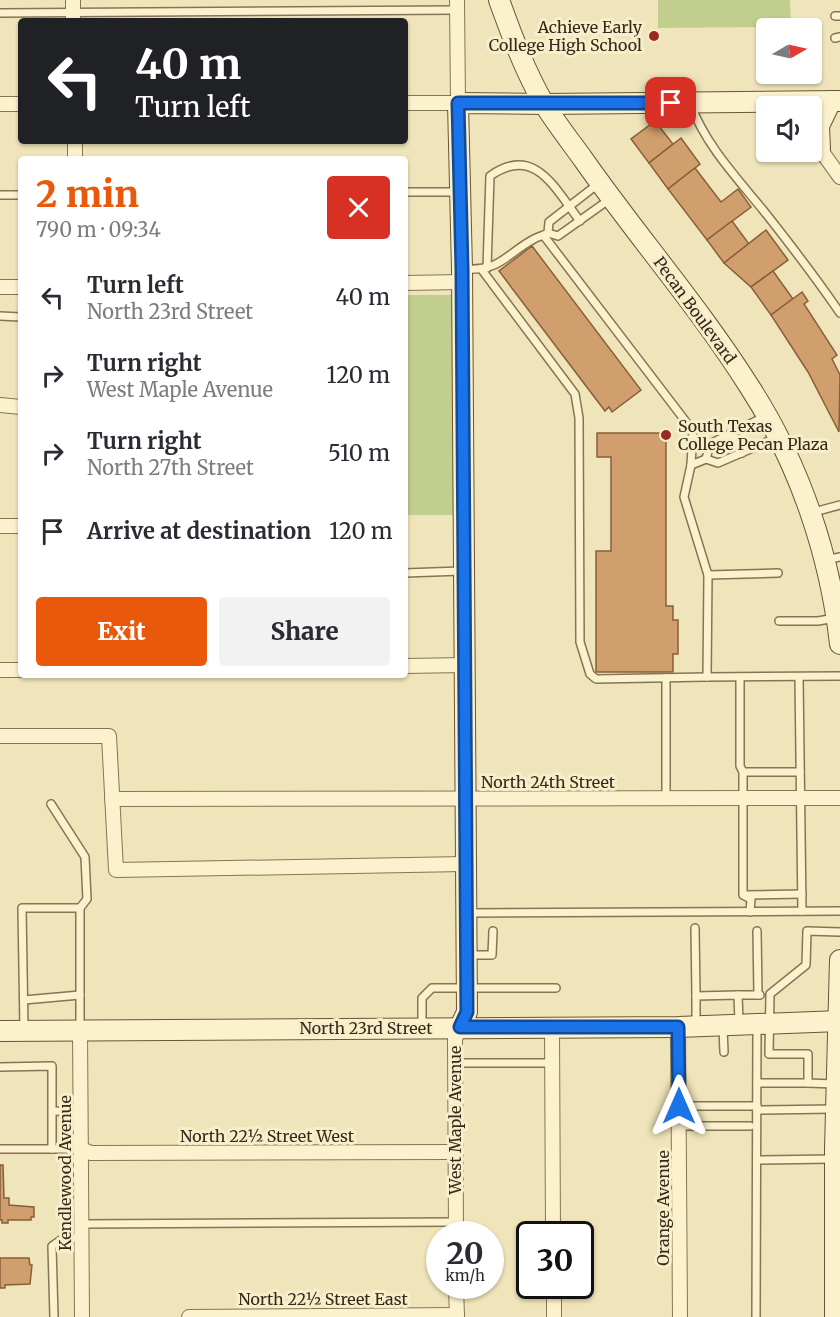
<!DOCTYPE html>
<meta charset="utf-8">
<style>
body{margin:0;font-family:Merriweather,serif;background:#f2f2f3;color:#2b2b33;height:100vh;display:flex;flex-direction:column;font-size:22px;white-space:nowrap}
*{box-sizing:border-box;margin:0}
p{font-size:20px;color:#7c7c81}
.icon{flex:none;width:33px;height:33px;fill:none;stroke:currentColor;stroke-width:2;stroke-linecap:round;stroke-linejoin:round}
.map{position:relative;flex:1;overflow:hidden}
.drawer{position:absolute;left:18px;top:156px;width:390px;height:522px;display:flex;flex-direction:column;background:#fff;border-radius:6px;box-shadow:0 2px 4px #0004}
.drawer>*{flex:none}
.top-card{position:absolute;left:18px;top:18px;width:390px;height:126px;border-radius:6px;box-shadow:0 2px 4px #0004;background:#202124;color:#fff;overflow:hidden}
.needle{width:39px;rotate:81deg}
.tools{position:absolute;left:756px;top:18px;display:grid;gap:12px}
.tools a{display:grid;place-items:center;width:66px;height:66px;border-radius:6px;background:#fff;box-shadow:0 2px 4px #0004;font-size:30px}
.speed{position:absolute;left:426px;top:1221px;display:flex;gap:12px;font-size:30px;font-weight:700;text-align:center}
.speed>*{display:grid;place-content:center;width:78px;height:78px;border-radius:50%;background:#fff;box-shadow:0 2px 4px #0004;line-height:1}
.speed small{font-size:15px;font-weight:400}
.speed .limit{border:3px solid #111;border-radius:9px;background:#fff;color:#111}
.pin{position:absolute;display:grid;place-items:center;width:51px;height:51px;color:#fff;margin:-26px;border-radius:12px;box-shadow:0 3px 9px #0006}
.me{position:absolute;width:66px;margin:-33px;rotate:0deg;stroke-linejoin:round;filter:drop-shadow(0 0 4px #0008)}
.turn{display:flex;align-items:center;gap:21px;height:126px;padding:0 18px;font-size:27px}
.turn .icon{width:78px;height:78px;stroke-width:2.5}
.turn b{display:block;font-size:42px;line-height:51px}
.round{display:grid;place-items:center;flex:none;width:63px;height:63px;border-radius:6px;background:#f2f2f3}
.head{display:flex;align-items:center;justify-content:space-between;height:102px;padding:0 18px}
h1{font-size:36px;font-weight:800;line-height:45px;color:#ea580c}
.action{display:flex;gap:12px;margin-top:auto;padding:12px 18px}
.action a{flex:1;height:69px;border-radius:6px;background:#ea580c;color:#fff;font-size:24px;font-weight:800;line-height:69px;text-align:center}
.action a+a{background:#f2f2f3;color:#2b2b33}
ul{padding:0;list-style:none}
li{display:flex;align-items:center;gap:18px;height:78px;padding:0 18px}
li div{flex:1}
li b{display:block;font-size:22px}
li em{font-style:normal}
.map>svg:first-child{display:block}
.green{fill:#c1ce8e}
.building{fill:#d19f6d;stroke:#885f38;stroke-width:1.5}
.lines{fill:none;stroke-linecap:round;stroke-linejoin:round}
.lane-casing{stroke:#877453;stroke-width:10}
.street-casing{stroke:#877453;stroke-width:16}
.secondary-casing{stroke:#695437;stroke-width:22}
.lane{stroke:#fbf1cd;stroke-width:7}
.street{stroke:#fbf1cd;stroke-width:14}
.secondary{stroke:#fbf1cd;stroke-width:20}
.route-casing{stroke:#114b97;stroke-width:15}
.route{stroke:#1a73e8;stroke-width:10}
.poi-dot{fill:#9a2a20;stroke:#f7eeca;stroke-width:2}
.labels{text-anchor:middle;stroke-width:6;stroke-linejoin:round;paint-order:stroke}
.poi-label{font-size:16px;fill:#35291a;stroke:#f7eeca;text-anchor:end}
.street-label{font-size:16px;fill:#35291a;stroke:#f7eeca}
</style>
<div class="map">
<svg width="840" height="1317" viewBox="0 0 840 1317">
<rect width="100%" height="100%" fill="#f0e5ba"/>
<!-- green -->
<g class="green">
<polygon points="658,0 790,0 791,28 770,28 770,27 658,28"/>
<rect x="405" y="295" width="48" height="220"/>
</g>
<!-- building -->
<g class="building">
<polygon points="655,121 673,144 649,163 631,139"/>
<polygon points="681,138 700,164 668,189 649,163"/>
<polygon points="695,168 721,202 738,189 751,207 707,240 668,189"/>
<polygon points="732,221 749,244 724,263 707,240"/>
<polygon points="766,230 788,260 751,287 724,263"/>
<polygon points="532,246 641,390 612,412 609,407 605,411 499,271"/>
<polygon points="773,271 793,299 771,315 751,287"/>
<polygon points="802,292 808,301 804,304 837,355 832,359 840,375 839,432 808,372 771,315"/>
<polygon points="597,433 666,433 666,606 673,606 673,620 678,620 678,654 673,654 673,672 596,672 596,551 611,551 611,457 597,457"/>
<polygon points="0,1165 3,1165 4,1198 9,1198 9,1205 34,1207 34,1217 31,1217 31,1220 8,1220 8,1223 2,1223 2,1220 0,1220"/>
<polygon points="0,1258 29,1258 30,1265 32,1265 30,1284 5,1285 5,1288 0,1288"/>
</g>
<g class="lines">
<defs>
<g id="lane">
<polyline points="0,13 457,10"/>
<polyline points="835,16 840,16"/>
<polyline points="835,38 840,37"/>
<path d="M691,105C705,144 737,178 763,210C790,244 816,278 840,313"/>
<polyline points="405,192 458,192"/>
<polyline points="0,195 21,195"/>
<polyline points="548,233 558,236 610,199"/>
<polyline points="544,236 693,431 691,465 684,497 708,575 707,677 840,676"/>
<path d="M487,268L490,176C535,144 555,189 580,221"/>
<path d="M465,269C501,271 506,254 534,239C539,236 543,236 548,233L549,222L598,184"/>
<polyline points="482,270 575,394 579,418 580,642 590,674 596,679 707,677"/>
<polyline points="0,316 21,317"/>
<polyline points="732,433 742,453"/>
<polyline points="706,459 710,444 766,416"/>
<polyline points="691,465 706,459 718,463 776,438"/>
<polyline points="814,512 840,505"/>
<polyline points="825,560 840,557"/>
<polyline points="405,573 461,571"/>
<polyline points="708,575 778,573"/>
<polyline points="779,621 818,621 835,618"/>
<polyline points="740,677 740,766 743,772 743,895 751,899 750,912"/>
<polyline points="799,677 802,911"/>
<polyline points="743,772 800,772"/>
<polyline points="666,798 666,678"/>
<polyline points="51,804 85,857 87,899 80,908"/>
<polyline points="744,895 802,894"/>
<polyline points="468,913 840,911"/>
<polyline points="695,928 696,996"/>
<polyline points="757,931 758,995"/>
<polyline points="468,955 492,955 493,931"/>
<polyline points="738,995 760,995"/>
<polyline points="24,1000 80,995"/>
<polyline points="422,1025 422,998 432,988 556,988"/>
<polyline points="696,1026 696,996 738,995 739,1022"/>
<polyline points="723,1028 724,1052"/>
<polyline points="24,1029 22,908 80,908 80,1029"/>
<polyline points="455,1063 552,1063"/>
<polyline points="0,1067 52,1066 52,1149"/>
<polyline points="757,1083 808,1083"/>
<polyline points="834,1084 808,1083 808,1054 769,1054 770,994 806,965 807,931 840,932"/>
<polyline points="679,1106 757,1106"/>
<polyline points="757,1110 834,1109"/>
<polyline points="53,1111 81,1112"/>
<polyline points="679,1126 750,1126"/>
<polyline points="0,1149 81,1149"/>
<polyline points="757,1160 832,1159"/>
<polyline points="82,1224 456,1222"/>
<polyline points="54,1317 52,1246 62,1239 82,1237"/>
<polyline points="756,1317 757,1026"/>
</g>
<g id="street">
<polyline points="73,0 73,21"/>
<polyline points="405,103 458,103 457,0"/>
<polyline points="0,104 21,104"/>
<polyline points="75,141 75,159"/>
<polyline points="815,142 840,177"/>
<polyline points="405,283 462,282"/>
<polyline points="0,287 21,287"/>
<polyline points="0,405 21,407"/>
<polyline points="0,526 21,526"/>
<polyline points="405,666 465,665"/>
<polyline points="0,670 21,670"/>
<polyline points="0,736 109,736 116,870 465,864"/>
<polyline points="112,799 840,798"/>
<polyline points="678,1027 680,1317"/>
<polyline points="552,1028 553,1234"/>
<polyline points="80,1029 82,1317"/>
<polyline points="81,1149 91,1153 454,1152"/>
<polyline points="456,1234 455,1039 460,1027"/>
<polyline points="456,1286 457,1317"/>
<polyline points="554,1286 554,1317"/>
<polyline points="189,1317 457,1315"/>
</g>
<g id="secondary">
<path d="M499,0C512,36 525,71 544,104C556,123 570,141 583,159C637,236 699,307 749,386C799,463 830,554 840,644"/>
<polyline points="820,149 819,126 831,101"/>
<polyline points="460,1027 467,1012 462,269 458,103 545,104 840,101"/>
<polyline points="0,1031 678,1027 840,1021"/>
<polyline points="835,1317 835,1149 840,960"/>
</g>
</defs>
<!-- lane casing -->
<use href="#lane" class="lane-casing"/>
<!-- street casing -->
<use href="#street" class="street-casing"/>
<!-- secondary casing -->
<use href="#secondary" class="secondary-casing"/>
<!-- lane -->
<use href="#lane" class="lane"/>
<!-- street -->
<use href="#street" class="street"/>
<!-- secondary -->
<use href="#secondary" class="secondary"/>
</g>
<g class="lines">
<defs>
<polyline id="route" points="671,103 458,103 462,269 467,1012 460,1027 678,1027 679,1106"/>
</defs>
<!-- route casing -->
<use href="#route" class="route-casing"/>
<!-- route -->
<use href="#route" class="route"/>
</g>
<!-- markers -->
<g class="poi-dot">
<circle cx="654" cy="36" r="6"/>
<circle cx="666" cy="435" r="6"/>
</g>
<g class="labels">
<!-- poi labels -->
<g class="poi-label">
<text x="642" y="33">Achieve Early<tspan x="642" dy="18">College High School</tspan></text>
<text x="678" y="432" text-anchor="start">South Texas<tspan x="678" dy="18">College Pecan Plaza</tspan></text>
</g>
<!-- street labels -->
<g class="street-label">
<text transform="translate(695 310) rotate(54)" y="6">Pecan Boulevard</text>
<text x="548" y="788">North 24th Street</text>
<text x="366" y="1034">North 23rd Street</text>
<text transform="translate(455 1120) rotate(-90)" y="6">West Maple Avenue</text>
<text x="267" y="1142">North 22½ Street West</text>
<text transform="translate(65 1173) rotate(-90)" y="6">Kendlewood Avenue</text>
<text transform="translate(663 1208) rotate(-90)" y="6">Orange Avenue</text>
<text x="323" y="1305">North 22½ Street East</text>
</g>
</g>
</svg>
<div class="tools">
<a><svg class="needle" viewBox="-14 -14 28 28"><path d="M0-13l5 13h-10z" fill="#e53935"/><path d="M0 13l5-13h-10z" fill="#7c7c81"/></svg></a>
<a><svg class="icon" aria-label="sound" viewBox="0 0 24 24"><path d="M4 9h4l5-4v14l-5-4H4zM17 9q2 3 0 6"/></svg></a>
</div>
<div class="speed"><div>20<small>km/h</small></div><div class="limit">30</div></div>
<div class="pin" style="left:671px;top:103px;background:#d93025"><svg class="icon" aria-label="arrive" viewBox="0 0 24 24"><path d="M6 21V4h12l-3 4 3 4H6"/></svg></div>
<svg class="me" style="left:679px;top:1106px" viewBox="-20 -20 40 40"><path d="M0-17L14 15 0 8-14 15z" fill="#1a73e8" stroke="#fff" stroke-width="4"/></svg>
<div class="top-card">
<div class="turn"><svg class="icon" aria-label="left" viewBox="0 0 24 24"><path d="M17 20v-9H6M10 6l-5 5 5 5"/></svg><div><b>40 m</b>Turn left</div></div>
</div>
<section class="drawer">
<div class="head"><div><h1>2 min</h1><p>790 m · 09:34</p></div><a class="round" style="background:#d93025;color:#fff"><svg class="icon" aria-label="close" viewBox="0 0 24 24"><path d="M6 6l12 12M18 6L6 18"/></svg></a></div>
<ul>
<li><svg class="icon" aria-label="left" viewBox="0 0 24 24"><path d="M17 20v-9H6M10 6l-5 5 5 5"/></svg><div><b>Turn left</b><p>North 23rd Street</p></div><em>40 m</em></li>
<li><svg class="icon" aria-label="right" viewBox="0 0 24 24"><path d="M7 20v-9h11M14 6l5 5-5 5"/></svg><div><b>Turn right</b><p>West Maple Avenue</p></div><em>120 m</em></li>
<li><svg class="icon" aria-label="right" viewBox="0 0 24 24"><path d="M7 20v-9h11M14 6l5 5-5 5"/></svg><div><b>Turn right</b><p>North 27th Street</p></div><em>510 m</em></li>
<li><svg class="icon" aria-label="arrive" viewBox="0 0 24 24"><path d="M6 21V4h12l-3 4 3 4H6"/></svg><div><b>Arrive at destination</b></div><em>120 m</em></li>
</ul>
<div class="action"><a>Exit</a><a>Share</a></div>
</section>
</div>
